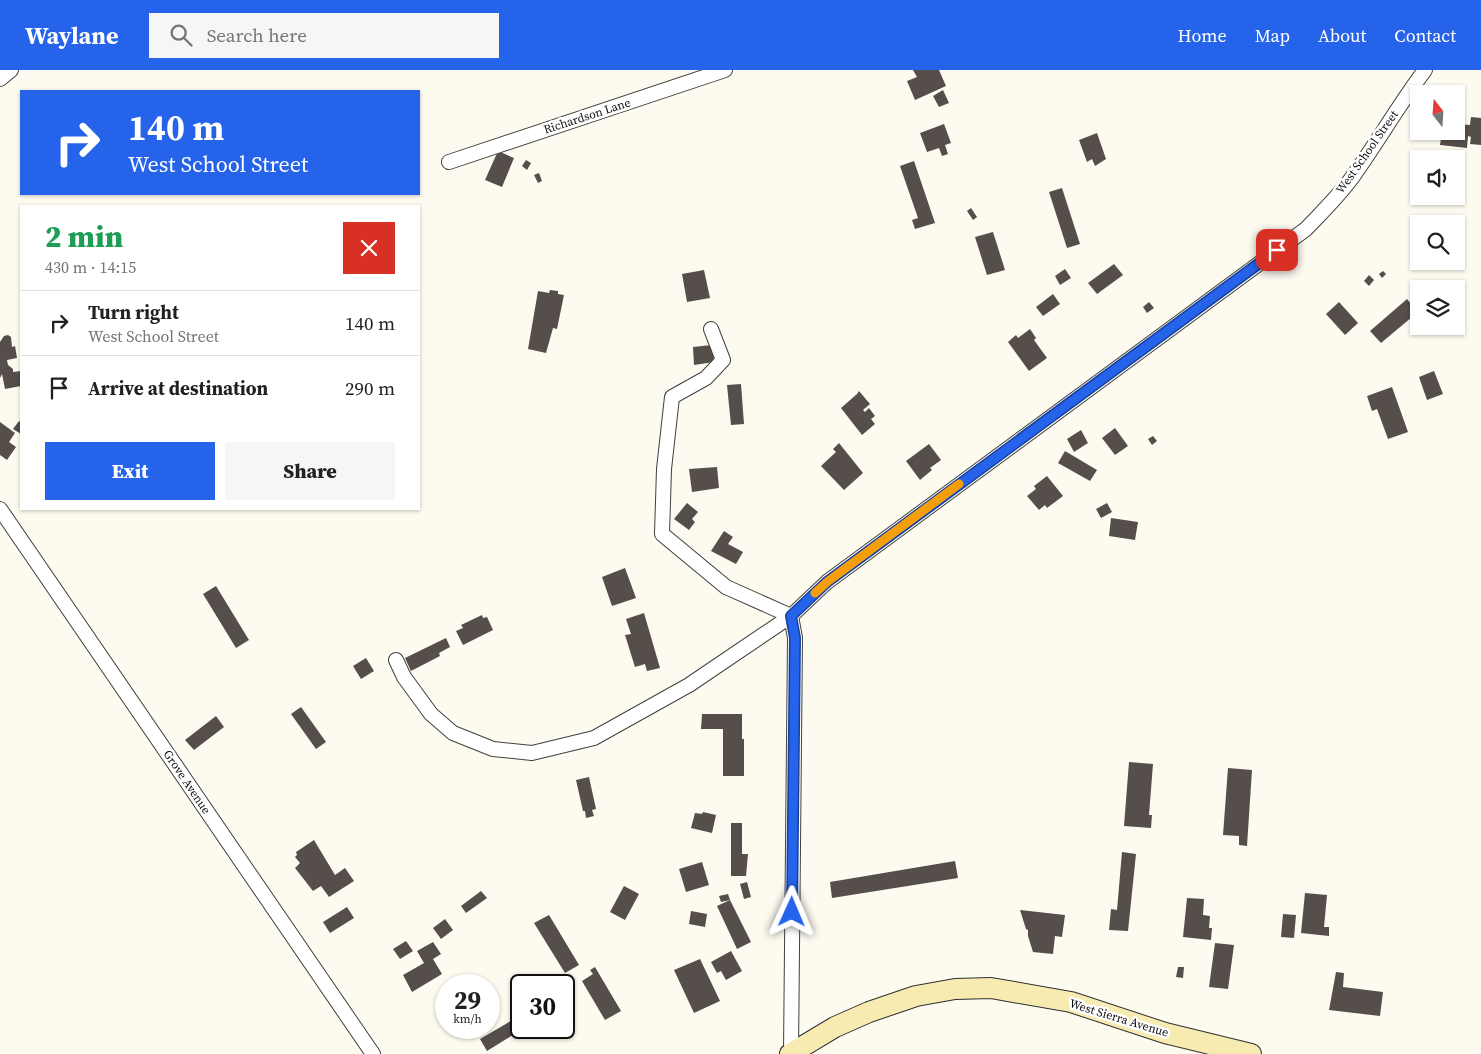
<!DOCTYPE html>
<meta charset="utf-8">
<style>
body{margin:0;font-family:"Source Serif 4",serif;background:#f6f6f6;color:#202124;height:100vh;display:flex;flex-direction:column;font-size:19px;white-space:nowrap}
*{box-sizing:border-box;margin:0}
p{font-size:16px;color:#757577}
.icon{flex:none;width:28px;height:28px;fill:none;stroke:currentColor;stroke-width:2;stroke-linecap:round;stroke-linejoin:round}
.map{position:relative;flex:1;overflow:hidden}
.details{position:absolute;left:20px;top:135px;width:400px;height:305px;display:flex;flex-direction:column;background:#fff;border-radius:0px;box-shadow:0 1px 4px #0004}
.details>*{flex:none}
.banner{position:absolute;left:20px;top:20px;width:400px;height:105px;border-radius:0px;box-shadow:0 1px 4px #0004;background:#2563eb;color:#fff;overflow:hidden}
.needle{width:32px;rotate:343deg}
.buttons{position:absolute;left:1410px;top:15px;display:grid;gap:10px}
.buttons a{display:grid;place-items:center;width:55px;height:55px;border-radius:0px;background:#fff;box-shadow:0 1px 4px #0004;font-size:25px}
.speed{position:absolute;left:435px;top:904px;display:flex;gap:10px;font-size:25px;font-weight:700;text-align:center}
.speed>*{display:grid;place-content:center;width:65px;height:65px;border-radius:50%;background:#fff;box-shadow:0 1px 4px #0004;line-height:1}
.speed small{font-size:12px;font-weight:400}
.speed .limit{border:2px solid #111;border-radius:8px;background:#fff;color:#111}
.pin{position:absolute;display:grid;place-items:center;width:42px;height:42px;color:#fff;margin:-21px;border-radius:10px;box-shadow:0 2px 8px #0006}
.me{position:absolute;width:55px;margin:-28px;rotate:1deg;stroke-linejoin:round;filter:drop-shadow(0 0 4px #0008)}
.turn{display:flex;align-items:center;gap:18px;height:105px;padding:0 25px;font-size:22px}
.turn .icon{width:65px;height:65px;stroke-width:2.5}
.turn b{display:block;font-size:35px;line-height:42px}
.round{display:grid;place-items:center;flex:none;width:52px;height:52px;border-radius:0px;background:#f6f6f6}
.summary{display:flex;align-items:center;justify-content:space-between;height:85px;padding:0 25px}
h1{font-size:30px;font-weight:800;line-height:38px;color:#1e9e55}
.button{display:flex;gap:10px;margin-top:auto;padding:10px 25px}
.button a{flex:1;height:58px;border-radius:0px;background:#2563eb;color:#fff;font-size:20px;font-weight:800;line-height:58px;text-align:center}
.button a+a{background:#f6f6f6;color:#202124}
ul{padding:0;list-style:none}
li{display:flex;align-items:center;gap:15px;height:65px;padding:0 25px;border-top:1px solid #e0e0e0}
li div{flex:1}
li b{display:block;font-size:19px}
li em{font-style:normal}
header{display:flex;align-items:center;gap:30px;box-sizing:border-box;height:70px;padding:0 25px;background:#2563eb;color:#fff}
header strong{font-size:24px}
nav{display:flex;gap:28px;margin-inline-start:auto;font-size:18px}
.search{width:350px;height:45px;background:#f6f6f6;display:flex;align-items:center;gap:12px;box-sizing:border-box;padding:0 18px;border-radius:0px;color:#757577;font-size:19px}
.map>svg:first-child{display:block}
.building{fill:#554e4b}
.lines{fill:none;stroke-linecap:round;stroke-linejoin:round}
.street-casing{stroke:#404040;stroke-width:16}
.secondary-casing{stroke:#2f2f2f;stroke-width:22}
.street{stroke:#fff;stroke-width:14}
.secondary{stroke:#f7ebb1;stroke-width:20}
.route-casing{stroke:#184099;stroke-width:12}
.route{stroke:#2563eb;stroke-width:9}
.slow{stroke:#f59e0b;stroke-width:9}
.labels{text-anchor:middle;stroke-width:5;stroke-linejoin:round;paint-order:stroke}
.street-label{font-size:12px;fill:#0d0d0d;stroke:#fff}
</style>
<header>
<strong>Waylane</strong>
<div class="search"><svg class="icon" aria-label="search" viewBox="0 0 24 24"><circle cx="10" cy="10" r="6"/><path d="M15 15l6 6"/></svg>Search here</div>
<nav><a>Home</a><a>Map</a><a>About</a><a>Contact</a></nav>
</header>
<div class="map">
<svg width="1481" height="984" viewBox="0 0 1481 984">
<rect width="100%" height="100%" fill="#fdfaf0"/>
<!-- building -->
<g class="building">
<polygon points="913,0 939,0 946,16 915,30 907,11 917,7"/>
<polygon points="943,20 949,33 939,37 933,26"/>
<polygon points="1471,47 1481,48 1481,75 1470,74 1471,67 1468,66 1467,78 1440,75 1442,62 1455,64 1456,54 1470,55"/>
<polygon points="944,54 951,73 945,75 948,84 942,86 939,78 927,82 920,63"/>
<polygon points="1097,63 1106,89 1095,96 1092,89 1087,92 1079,70"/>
<polygon points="498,81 514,88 502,117 485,110"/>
<polygon points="526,90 531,93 527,100 522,96"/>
<polygon points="914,91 935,153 915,159 912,150 918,148 900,96"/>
<polygon points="539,103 542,111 538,113 534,105"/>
<polygon points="1062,118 1080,174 1067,178 1049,122"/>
<polygon points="971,138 977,147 973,150 967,141"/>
<polygon points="993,162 1005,200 987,205 975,167"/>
<polygon points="1114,194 1123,205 1097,224 1088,213"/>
<polygon points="1065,199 1071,208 1060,215 1055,206"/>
<polygon points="704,200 710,228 687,232 682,204"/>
<polygon points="1383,201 1386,204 1382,208 1379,204"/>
<polygon points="1369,205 1374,210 1369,216 1364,211"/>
<polygon points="550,220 558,221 558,224 564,225 557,259 553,258 546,283 528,279 538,221 549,223"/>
<polygon points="1053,224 1060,234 1043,246 1036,237"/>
<polygon points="1407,229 1418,242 1381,273 1370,261"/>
<polygon points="1149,232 1154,238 1147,243 1143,237"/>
<polygon points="1339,232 1358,253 1345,265 1326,244"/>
<polygon points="1030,259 1036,268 1034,270 1047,288 1029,301 1008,272 1016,265 1018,268"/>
<polygon points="8,265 11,267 12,277 15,276 17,288 7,290 8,295 13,299 13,302 21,301 21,316 5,319 2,304 0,308 0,272 4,266"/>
<polygon points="712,275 714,292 694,295 693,277"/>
<polygon points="1434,301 1443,324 1427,330 1419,307"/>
<polygon points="741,314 744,354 731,355 727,315"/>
<polygon points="1392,317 1408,362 1388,369 1377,339 1372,341 1367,326"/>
<polygon points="859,321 870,334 863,340 865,342 869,338 875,346 871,349 875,354 862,365 841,338 857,324"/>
<polygon points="19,351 21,353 21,364 13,359"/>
<polygon points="0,352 15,363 9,372 16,377 7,390 0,385"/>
<polygon points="1115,358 1128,376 1115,385 1102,368"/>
<polygon points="1081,360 1088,373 1074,382 1067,369"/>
<polygon points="1153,366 1157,371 1152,375 1148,369"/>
<polygon points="839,373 863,403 844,420 821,396 836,382 833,379"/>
<polygon points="929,374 941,390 930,398 932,400 920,410 906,391"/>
<polygon points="1065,381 1097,400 1090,411 1058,393"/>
<polygon points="717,397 719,418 692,422 689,399"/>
<polygon points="1047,406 1063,426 1047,438 1045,435 1039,440 1027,426 1036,419 1034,416"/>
<polygon points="687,433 698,442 692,449 695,452 689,460 674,449"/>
<polygon points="1107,433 1112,442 1101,448 1096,439"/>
<polygon points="1111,448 1138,452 1135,470 1109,466"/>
<polygon points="724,461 733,467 728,474 743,482 736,494 711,481"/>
<polygon points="625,498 636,528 612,536 602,507"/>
<polygon points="216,516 249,570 236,578 203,524"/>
<polygon points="644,543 660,598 647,601 645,594 635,597 625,565 631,564 626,549"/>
<polygon points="482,545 483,548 487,547 493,560 463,575 456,561 463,558 461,555"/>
<polygon points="446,568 450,577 439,583 440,586 411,601 405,588"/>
<polygon points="366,588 374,601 361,609 353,596"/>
<polygon points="301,637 326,672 316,679 291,644"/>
<polygon points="702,644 742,644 742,669 744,669 744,706 723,706 723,659 701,659"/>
<polygon points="216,646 224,657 194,680 185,670"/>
<polygon points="1129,692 1153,694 1149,745 1152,745 1151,758 1124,756"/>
<polygon points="1228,698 1252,700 1247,776 1239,775 1239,766 1223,765"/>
<polygon points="589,707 596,739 592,740 594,746 586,748 585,741 583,741 576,710"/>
<polygon points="703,742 716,745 712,763 691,758 695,743 702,744"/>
<polygon points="731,753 742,753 742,784 748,784 746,806 731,806"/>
<polygon points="314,770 335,805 345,798 354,811 329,827 321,816 313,821 295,798 300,793 295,787 297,785 296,782"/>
<polygon points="1122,782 1136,784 1128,861 1109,860 1111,839 1117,840"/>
<polygon points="955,791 958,808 832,828 830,812"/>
<polygon points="702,792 709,815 686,822 679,799"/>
<polygon points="747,812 751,827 744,829 740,814"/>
<polygon points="624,816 639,824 625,850 610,842"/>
<polygon points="481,821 487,828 466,843 461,836"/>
<polygon points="1305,823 1327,825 1324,857 1329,857 1329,866 1301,863"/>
<polygon points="728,824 730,830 721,832 719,826"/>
<polygon points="1187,828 1204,829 1203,845 1210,846 1209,858 1212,858 1211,870 1183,867"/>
<polygon points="730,830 751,872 737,879 717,836"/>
<polygon points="347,837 354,848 330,863 323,852"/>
<polygon points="1020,840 1065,845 1062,867 1055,866 1053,884 1033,882 1028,866 1028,860 1026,859"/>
<polygon points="691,841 707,844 705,857 689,854"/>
<polygon points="1283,844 1296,845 1294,868 1281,867"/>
<polygon points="549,845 579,895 565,903 534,853"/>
<polygon points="445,849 453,860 441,869 433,858"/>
<polygon points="406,871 413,881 400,889 393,879"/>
<polygon points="433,872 441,884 433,889 442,904 412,922 403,905 424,893 417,881"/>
<polygon points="1215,873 1234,875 1228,919 1209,917"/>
<polygon points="731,881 742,901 726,910 721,901 717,903 711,892"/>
<polygon points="700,889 720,931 694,943 674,900"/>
<polygon points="595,897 621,941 605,950 582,911 593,904 590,900"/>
<polygon points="1178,897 1184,897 1183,908 1176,907"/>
<polygon points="1336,902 1344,903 1343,917 1383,922 1380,946 1329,940"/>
<polygon points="521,945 521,958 524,958 487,981 480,969"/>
</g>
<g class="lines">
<defs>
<g id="street">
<polyline points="0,9 11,0"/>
<polyline points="449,92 725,0"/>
<polyline points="711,259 723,290 706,308 672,327 664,399 662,464 726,517 791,546"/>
<polyline points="0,439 373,984"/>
<polyline points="791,546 795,568 791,983"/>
<path d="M396,590L404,607L431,644L453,663L493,679L532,683L594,668L689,615L791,546L827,512L1306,159C1323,141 1342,123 1356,102C1380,68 1400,33 1425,0"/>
</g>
<polyline id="secondary" points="790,984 835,957 869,942 916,926 955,919 991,918 1071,932 1165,963 1251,984"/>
</defs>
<!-- street casing -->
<use href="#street" class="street-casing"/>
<!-- secondary casing -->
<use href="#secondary" class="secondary-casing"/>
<!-- street -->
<use href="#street" class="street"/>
<!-- secondary -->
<use href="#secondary" class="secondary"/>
</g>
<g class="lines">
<defs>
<polyline id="route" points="792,842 795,568 791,546 827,512 1277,180"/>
</defs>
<!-- route casing -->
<use href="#route" class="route-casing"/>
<!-- route -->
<use href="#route" class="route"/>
<!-- slow -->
<polyline class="slow" points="815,523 827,512 959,414"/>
</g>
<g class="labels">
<!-- street labels -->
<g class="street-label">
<text transform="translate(587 46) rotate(-18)" y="4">Richardson Lane</text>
<text transform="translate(1367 82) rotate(-55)" y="4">West School Street</text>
<text transform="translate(187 712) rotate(56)" y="4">Grove Avenue</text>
<text transform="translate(1119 948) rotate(17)" y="4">West Sierra Avenue</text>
</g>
</g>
</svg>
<div class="buttons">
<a><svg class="needle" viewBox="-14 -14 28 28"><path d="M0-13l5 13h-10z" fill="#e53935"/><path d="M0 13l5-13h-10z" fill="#757577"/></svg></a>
<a><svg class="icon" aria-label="sound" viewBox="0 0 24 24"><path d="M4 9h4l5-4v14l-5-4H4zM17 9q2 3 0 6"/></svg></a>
<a><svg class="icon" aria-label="search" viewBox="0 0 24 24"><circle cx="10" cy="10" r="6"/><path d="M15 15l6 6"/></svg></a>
<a><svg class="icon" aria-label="layers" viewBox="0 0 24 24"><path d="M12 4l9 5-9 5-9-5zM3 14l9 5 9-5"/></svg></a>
</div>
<div class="speed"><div>29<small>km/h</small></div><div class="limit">30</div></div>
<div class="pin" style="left:1277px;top:180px;background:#d93025"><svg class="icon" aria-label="arrive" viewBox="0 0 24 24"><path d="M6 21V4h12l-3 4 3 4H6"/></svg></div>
<svg class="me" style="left:792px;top:842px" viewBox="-20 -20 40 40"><path d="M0-17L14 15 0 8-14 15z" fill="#2563eb" stroke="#fff" stroke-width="4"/></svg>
<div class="banner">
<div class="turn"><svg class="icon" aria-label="right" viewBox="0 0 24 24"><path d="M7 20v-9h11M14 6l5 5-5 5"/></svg><div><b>140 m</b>West School Street</div></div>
</div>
<section class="details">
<div class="summary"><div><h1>2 min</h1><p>430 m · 14:15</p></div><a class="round" style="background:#d93025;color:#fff"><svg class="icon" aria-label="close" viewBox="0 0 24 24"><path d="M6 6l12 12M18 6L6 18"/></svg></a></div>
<ul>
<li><svg class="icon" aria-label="right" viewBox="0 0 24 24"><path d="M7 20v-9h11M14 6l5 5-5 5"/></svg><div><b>Turn right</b><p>West School Street</p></div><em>140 m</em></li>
<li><svg class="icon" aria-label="arrive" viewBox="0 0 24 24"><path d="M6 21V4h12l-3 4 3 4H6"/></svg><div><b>Arrive at destination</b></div><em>290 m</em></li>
</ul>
<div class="button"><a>Exit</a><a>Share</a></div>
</section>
</div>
